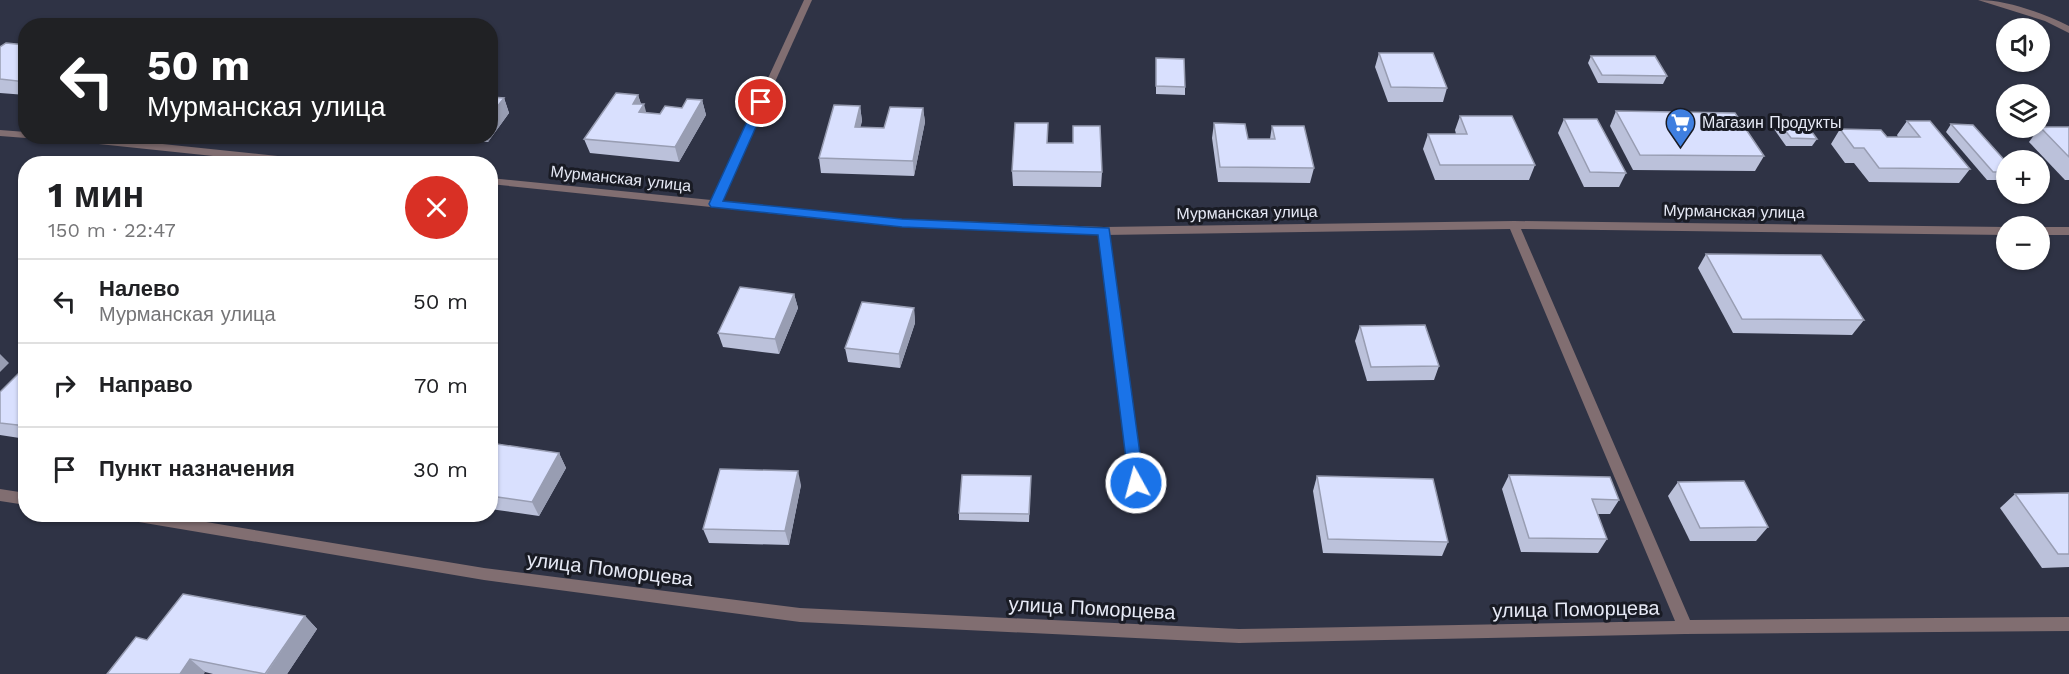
<!DOCTYPE html>
<html lang="ru">
<meta charset="utf-8">
<style>
body{margin:0;font-family:"Work Sans",sans-serif;background:#f6f6f6;color:#202124;height:100vh;display:flex;flex-direction:column;font-size:22px;white-space:nowrap}
*{box-sizing:border-box;margin:0}
p{font-size:20px;color:#757577}
.icon{flex:none;width:33px;height:33px;fill:none;stroke:currentColor;stroke-width:2;stroke-linecap:round;stroke-linejoin:round}
.map{position:relative;flex:1;overflow:hidden}
.details{position:absolute;left:18px;top:156px;width:480px;height:366px;display:flex;flex-direction:column;background:#fff;border-radius:24px;box-shadow:0 2px 4px #0004}
.details>*{flex:none}
.guide{position:absolute;left:18px;top:18px;width:480px;height:126px;border-radius:24px;box-shadow:0 2px 4px #0004;background:#202124;color:#fff;overflow:hidden}
.fabs{position:absolute;left:1996px;top:18px;display:grid;gap:12px}
.fabs a{display:grid;place-items:center;width:54px;height:54px;border-radius:50%;background:#fff;box-shadow:0 2px 4px #0004;font-size:30px}
.pin{position:absolute;display:grid;place-items:center;width:51px;height:51px;color:#fff;margin:-26px;border:3px solid #fff;border-radius:50%;box-shadow:0 2px 6px #0007}
.me{position:absolute;width:66px;margin:-33px;rotate:353deg;stroke-linejoin:round;filter:drop-shadow(0 0 4px #0008)}
.turn{display:flex;align-items:center;gap:21px;height:126px;padding:0 30px;font-size:27px}
.turn .icon{width:78px;height:78px;stroke-width:2.5}
.turn b{display:block;font-size:42px;line-height:51px}
.round{display:grid;place-items:center;flex:none;width:63px;height:63px;border-radius:32px;background:#f6f6f6}
.summary{display:flex;align-items:center;justify-content:space-between;height:102px;padding:0 30px}
h1{font-size:36px;font-weight:700;line-height:45px}
ul{padding:0;list-style:none}
li{display:flex;align-items:center;gap:18px;height:84px;padding:0 30px;border-top:2px solid #e0e0e0}
li div{flex:1}
li b{display:block;font-size:22px}
li em{font-style:normal}
.map>svg:first-child{display:block}
.lines{fill:none;stroke-linecap:round;stroke-linejoin:round}
.service{fill:#816e71;fill-rule:evenodd}
.minor{fill:#816e71;fill-rule:evenodd}
.wall{fill:#bbc1da}
.shaded-wall{fill:#989db2}
.building{fill:#d9e0fe;stroke:#989db2;stroke-width:1.5}
.route{fill:#1a73e8;stroke:#114b97;stroke-width:1.5}
.labels{text-anchor:middle;stroke-width:6;stroke-linejoin:round;paint-order:stroke}
.poi-label{font-size:16px;fill:#e6e9f5;stroke:#191b24;text-anchor:start}
.street-label{font-size:16px;fill:#e6e9f5;stroke:#191b24}
.near-street-label{font-size:20px;fill:#e6e9f5;stroke:#191b24}
</style>
<div class="map">
<svg width="2069" height="674" viewBox="0 0 2069 674">
<rect width="100%" height="100%" fill="#2f3345"/>
<g class="lines">
<!-- service -->
<g class="service">
<polygon points="804,0 812,0 720,204 715,207 711,206 710,204"/>
<polygon points="1104,227 1109,231 1143,483 1141,487 1136,488 1131,487 1129,483 1099,231"/>
</g>
<!-- minor -->
<g class="minor">
<path d="M1978,0C2008,0 2042,13 2069,26V33L2045,21Z"/>
<polygon points="0,130 26,132 26,136 30,136 26,138 0,136"/>
<polygon points="46,136 86,136 325,161 330,164 289,164 51,139"/>
<polygon points="490,178 902,219 1104,227 1514,221 2007,227 2007,235 1521,229 1690,620 2069,617 2069,631 1685,634 1239,643 800,622 484,580 115,518 113,514 158,514 484,568 800,608 1239,629 1675,621 1510,229 1104,235 902,227 490,184"/>
<rect x="2040" y="227" width="29" height="8"/>
<polygon points="0,489 26,493 26,505 0,501"/>
</g>
</g>
<!-- wall -->
<g class="wall">
<polygon points="26,45 26,95 0,93 0,47"/>
<polygon points="1379,53 1447,88 1443,102 1388,102 1375,67"/>
<polygon points="1591,56 1667,76 1663,84 1598,83 1588,63"/>
<polygon points="1156,58 1185,87 1185,95 1156,94"/>
<polygon points="638,95 641,104 646,113 660,114 682,108 702,100 706,115 679,162 590,153 584,139"/>
<polygon points="504,98 509,113 488,142 422,136 490,136"/>
<polygon points="860,106 862,121 860,127 884,128 923,108 925,122 914,176 821,173 819,158"/>
<polygon points="1616,111 1764,156 1755,171 1633,170 1610,126"/>
<polygon points="1460,116 1535,165 1529,180 1435,180 1423,149 1428,134 1456,134 1455,130"/>
<polygon points="1564,119 1626,173 1619,187 1584,187 1558,133"/>
<polygon points="1778,121 1817,139 1812,146 1786,146 1774,129"/>
<polygon points="1907,121 1970,169 1959,183 1869,182 1854,163 1845,163 1831,144 1840,129 1887,137 1898,137 1897,135"/>
<polygon points="1214,123 1248,139 1270,139 1272,126 1314,168 1310,183 1218,182 1212,138"/>
<polygon points="1951,124 2007,163 2007,180 1987,180 1946,132"/>
<polygon points="1073,126 1102,172 1101,187 1013,186 1012,171 1047,143 1073,143"/>
<polygon points="2040,127 2069,127 2069,180 2065,180 2029,142"/>
<polygon points="1706,254 1864,320 1852,335 1733,333 1698,268"/>
<polygon points="794,294 798,308 779,354 723,347 718,333"/>
<polygon points="914,308 915,323 900,368 848,362 845,348"/>
<polygon points="1360,326 1439,366 1434,380 1367,381 1355,341"/>
<polygon points="26,366 26,439 0,435 0,392"/>
<polygon points="490,443 559,453 566,468 539,516 490,509"/>
<polygon points="1509,475 1619,500 1610,514 1597,514 1607,539 1598,553 1521,552 1502,489"/>
<polygon points="1031,476 1029,522 959,520 959,513"/>
<polygon points="1317,476 1448,542 1442,556 1323,553 1313,491"/>
<polygon points="1678,482 1768,527 1756,541 1690,541 1668,496"/>
<polygon points="801,485 789,545 709,543 703,529"/>
<polygon points="2069,493 2069,567 2042,568 2000,508 2015,494"/>
<polygon points="305,616 317,629 287,674 213,674 205,672 147,640"/>
</g>
<!-- shaded-wall -->
<g class="shaded-wall">
<polygon points="638,95 642,107 644,104 648,119 643,127 633,104"/>
<polygon points="504,98 509,113 488,142 485,136 490,136 490,116"/>
<polygon points="702,100 706,115 679,162 675,147"/>
<polygon points="860,106 862,121 857,142 855,127"/>
<polygon points="923,108 925,122 914,176 913,161"/>
<polygon points="794,294 798,308 779,354 775,339"/>
<polygon points="914,308 915,323 900,368 899,354"/>
<polygon points="0,354 9,363 0,372"/>
<polygon points="559,453 566,468 539,516 532,502"/>
<polygon points="798,471 801,485 789,545 785,531"/>
<polygon points="305,616 317,629 287,674 266,674"/>
<polygon points="190,659 205,672 204,674 180,674"/>
</g>
<!-- building -->
<g class="building">
<polygon points="6,43 26,45 26,52 24,54 26,54 26,82 0,79 0,47"/>
<polygon points="1379,53 1433,53 1447,88 1391,87"/>
<polygon points="1591,56 1655,56 1667,76 1602,75"/>
<polygon points="1156,58 1184,59 1185,87 1156,86"/>
<polygon points="616,93 638,95 633,104 644,104 639,112 660,114 665,106 682,108 687,99 702,100 675,147 584,139"/>
<polygon points="490,97 504,98 490,116"/>
<polygon points="834,105 860,106 855,127 884,128 890,107 923,108 913,161 819,158"/>
<polygon points="1616,111 1735,113 1764,156 1640,155"/>
<polygon points="1460,116 1512,116 1535,165 1440,165 1428,134 1467,134"/>
<polygon points="1564,119 1597,119 1626,173 1590,172"/>
<polygon points="1778,121 1804,121 1817,139 1791,138"/>
<polygon points="1907,121 1930,121 1970,169 1879,168 1864,148 1854,148 1840,129 1881,130 1887,137 1920,137"/>
<polygon points="1015,123 1048,123 1047,143 1073,143 1073,126 1100,126 1102,172 1012,171"/>
<polygon points="1214,123 1245,124 1248,139 1275,139 1272,126 1304,126 1314,168 1220,167"/>
<polygon points="1951,124 1973,125 2007,163 2007,172 1993,172"/>
<polygon points="2040,127 2069,127 2069,157"/>
<polygon points="1706,254 1821,255 1864,320 1742,319"/>
<polygon points="740,287 794,294 775,339 718,333"/>
<polygon points="862,302 914,308 899,354 845,348"/>
<polygon points="1425,325 1439,366 1371,367 1360,326"/>
<polygon points="26,366 26,426 0,423 0,392"/>
<polygon points="490,443 559,453 532,502 490,496"/>
<polygon points="720,469 798,471 785,531 703,529"/>
<polygon points="962,475 1031,476 1029,514 959,513"/>
<polygon points="1509,475 1610,477 1619,500 1592,499 1607,539 1529,538"/>
<polygon points="1317,476 1433,479 1448,542 1328,539"/>
<polygon points="1744,481 1768,527 1700,528 1678,482"/>
<polygon points="2069,493 2069,554 2058,554 2015,494"/>
<polygon points="183,594 305,616 265,674 190,659 180,674 107,674 136,637 147,640"/>
</g>
<!-- route -->
<polygon class="route" points="761,99 767,102 723,201 902,219 1109,228 1144,483 1142,488 1136,490 1131,488 1129,483 1098,235 902,227 711,207 709,204 756,102"/>
<!-- icons -->
<defs>
<symbol id="supermarket-pin" viewBox="-11 -11 22 30"><path d="M0 17L-7.5 6A9.5 9.5 0 1 1 7.5 6Z" fill="#3f7fe0" stroke="#191b24"/><path d="M-6-5.5h2.5l.6 2H6L4.5 2H-2.5L-4.4-4H-6ZM-1.5 3.2a1.3 1.3 0 1 0 .1 0ZM3 3.2a1.3 1.3 0 1 0 .1 0Z" fill="#fff"/></symbol>
</defs>
<g fill-rule="evenodd">
<use href="#supermarket-pin" x="1664" y="106" width="33" height="45"/>
</g>
<g class="labels">
<!-- poi labels -->
<g class="poi-label">
<text x="1702" y="128">Магазин Продукты</text>
</g>
<!-- street labels -->
<g class="street-label">
<text transform="translate(621 178) rotate(6)" y="6">Мурманская улица</text>
<text transform="translate(1734 211) rotate(1)" y="6">Мурманская улица</text>
<text transform="translate(1247 212) rotate(-1)" y="6">Мурманская улица</text>
</g>
<!-- near-street labels -->
<g class="near-street-label">
<text transform="translate(610 569) rotate(7)" y="7">улица Поморцева</text>
<text transform="translate(1092 608) rotate(3)" y="7">улица Поморцева</text>
<text transform="translate(1576 609) rotate(-1)" y="7">улица Поморцева</text>
</g>
</g>
</svg>
<div class="fabs">
<a><svg class="icon" aria-label="sound" viewBox="0 0 24 24"><path d="M4 9h4l5-4v14l-5-4H4zM17 9q2 3 0 6"/></svg></a>
<a><svg class="icon" aria-label="layers" viewBox="0 0 24 24"><path d="M12 4l9 5-9 5-9-5zM3 14l9 5 9-5"/></svg></a>
<a>+</a>
<a>−</a>
</div>
<div class="pin" style="left:761px;top:102px;background:#d93025"><svg class="icon" aria-label="arrive" viewBox="0 0 24 24"><path d="M6 21V4h12l-3 4 3 4H6"/></svg></div>
<svg class="me" style="left:1136px;top:483px" viewBox="-20 -20 40 40"><circle r="17" fill="#1a73e8" stroke="#fff" stroke-width="3"/><path d="M0-11L8 9 0 5-8 9z" fill="#fff"/></svg>
<div class="guide">
<div class="turn"><svg class="icon" aria-label="left" viewBox="0 0 24 24"><path d="M17 20v-9H6M10 6l-5 5 5 5"/></svg><div><b>50 m</b>Мурманская улица</div></div>
</div>
<section class="details">
<div class="summary"><div><h1>1 мин</h1><p>150 m · 22:47</p></div><a class="round" style="background:#d93025;color:#fff"><svg class="icon" aria-label="close" viewBox="0 0 24 24"><path d="M6 6l12 12M18 6L6 18"/></svg></a></div>
<ul>
<li><svg class="icon" aria-label="left" viewBox="0 0 24 24"><path d="M17 20v-9H6M10 6l-5 5 5 5"/></svg><div><b>Налево</b><p>Мурманская улица</p></div><em>50 m</em></li>
<li><svg class="icon" aria-label="right" viewBox="0 0 24 24"><path d="M7 20v-9h11M14 6l5 5-5 5"/></svg><div><b>Направо</b></div><em>70 m</em></li>
<li><svg class="icon" aria-label="arrive" viewBox="0 0 24 24"><path d="M6 21V4h12l-3 4 3 4H6"/></svg><div><b>Пункт назначения</b></div><em>30 m</em></li>
</ul>
</section>
</div>
